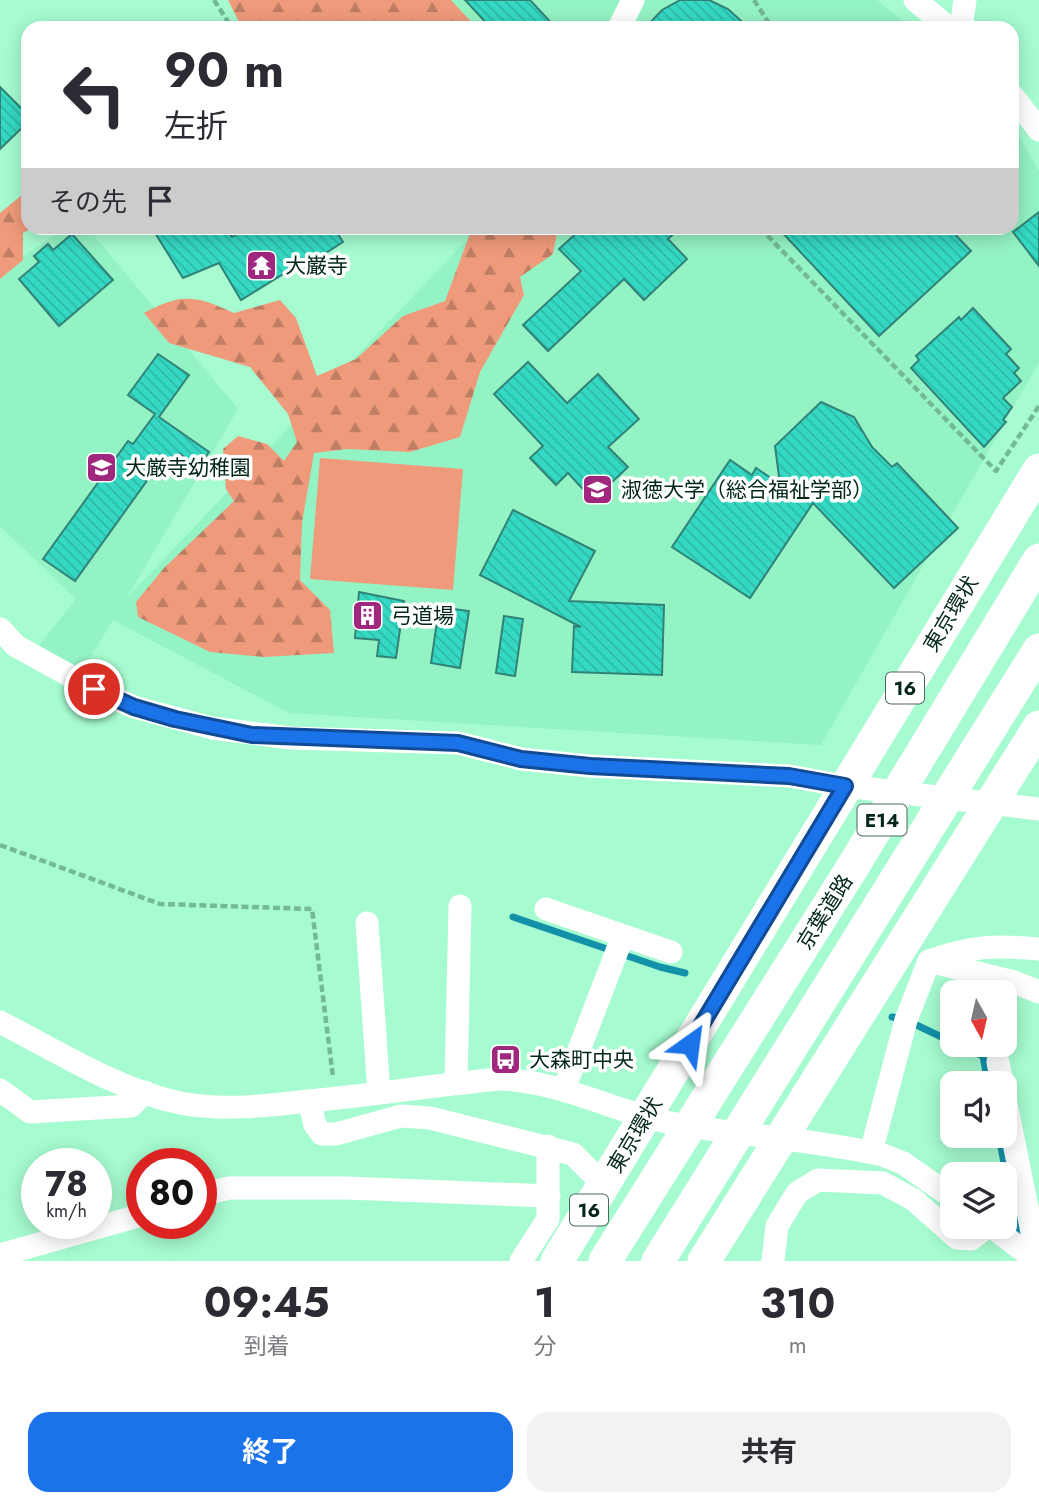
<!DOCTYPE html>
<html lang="ja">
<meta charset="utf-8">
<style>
body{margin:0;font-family:Jost,"Noto Sans JP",sans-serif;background:#f2f2f3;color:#2b2b33;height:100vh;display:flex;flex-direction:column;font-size:26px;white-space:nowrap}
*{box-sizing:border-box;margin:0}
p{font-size:23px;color:#7c7c81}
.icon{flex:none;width:38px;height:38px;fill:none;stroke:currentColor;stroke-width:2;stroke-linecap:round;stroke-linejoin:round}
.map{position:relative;height:1261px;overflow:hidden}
.side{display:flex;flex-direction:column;background:#fff;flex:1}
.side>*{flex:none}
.top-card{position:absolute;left:21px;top:21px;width:998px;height:214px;border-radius:21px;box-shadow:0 4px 18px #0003;background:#fff;color:#2b2b33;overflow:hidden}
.needle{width:46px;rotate:172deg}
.tools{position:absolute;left:940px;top:980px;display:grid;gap:14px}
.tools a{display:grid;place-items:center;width:77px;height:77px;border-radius:14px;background:#fff;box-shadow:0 4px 18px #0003;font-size:35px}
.speed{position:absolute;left:21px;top:1148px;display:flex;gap:14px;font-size:35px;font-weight:700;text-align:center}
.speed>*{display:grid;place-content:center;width:91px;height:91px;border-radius:50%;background:#fff;box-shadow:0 4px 18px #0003;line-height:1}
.speed small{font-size:18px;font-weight:400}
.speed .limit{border:10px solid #d22;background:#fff;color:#111}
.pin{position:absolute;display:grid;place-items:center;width:60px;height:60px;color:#fff;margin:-30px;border:4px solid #fff;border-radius:50%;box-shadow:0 2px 7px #0007}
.me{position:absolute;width:77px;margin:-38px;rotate:31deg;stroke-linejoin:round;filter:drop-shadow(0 0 5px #0008)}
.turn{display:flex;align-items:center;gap:24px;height:147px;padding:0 28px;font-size:32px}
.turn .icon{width:91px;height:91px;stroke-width:2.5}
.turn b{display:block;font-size:49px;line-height:60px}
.then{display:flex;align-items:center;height:66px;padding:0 28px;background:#0003;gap:14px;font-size:26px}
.eta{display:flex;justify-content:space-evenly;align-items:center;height:119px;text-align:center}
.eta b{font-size:42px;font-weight:700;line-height:49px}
.action{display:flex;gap:14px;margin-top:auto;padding:14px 28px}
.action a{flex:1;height:80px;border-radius:21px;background:#1a73e8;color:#fff;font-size:28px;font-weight:700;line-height:80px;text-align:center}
.action a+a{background:#f2f2f3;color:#2b2b33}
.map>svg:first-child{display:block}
.built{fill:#94f3c4}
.forest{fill:url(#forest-firs)}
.pitch{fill:#ef9b7b}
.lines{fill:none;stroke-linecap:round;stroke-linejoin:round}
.stream{stroke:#1391a9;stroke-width:7}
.building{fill:url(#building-back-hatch);stroke:#318377;stroke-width:2}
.path{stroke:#73b997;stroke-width:4.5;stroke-dasharray:7 3.5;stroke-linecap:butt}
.minor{stroke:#fff;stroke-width:23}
.highway{stroke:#fff;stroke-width:33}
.route-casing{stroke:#114b97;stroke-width:18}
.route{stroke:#1a73e8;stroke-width:12}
.labels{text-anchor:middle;stroke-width:7;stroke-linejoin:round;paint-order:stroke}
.shield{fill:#fff;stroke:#4e685d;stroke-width:2}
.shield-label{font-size:19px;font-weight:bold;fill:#022718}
.poi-label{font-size:21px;fill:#022718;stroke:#fff;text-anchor:start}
.street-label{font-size:21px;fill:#022718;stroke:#fff}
</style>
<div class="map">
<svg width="1039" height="1261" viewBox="0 0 1039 1261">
<defs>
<pattern id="forest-firs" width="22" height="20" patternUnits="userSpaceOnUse" patternTransform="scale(1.75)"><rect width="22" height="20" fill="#ef9b7b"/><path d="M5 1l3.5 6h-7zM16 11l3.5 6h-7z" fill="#bf7e64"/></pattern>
<pattern id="building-back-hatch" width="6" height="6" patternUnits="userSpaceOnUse" patternTransform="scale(1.75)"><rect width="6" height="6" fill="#35d9c3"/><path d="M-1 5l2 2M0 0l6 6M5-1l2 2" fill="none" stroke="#2dbaa7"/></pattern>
</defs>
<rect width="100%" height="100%" fill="#a6fbd0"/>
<!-- built -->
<g class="built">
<polygon points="391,0 877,0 911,28 416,28"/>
<polygon points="1012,125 1039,171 1039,362 821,745 289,713 113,620 81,673 37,648 76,599 0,526 0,272 65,228 88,228 238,409 126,599 478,228 1012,228"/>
</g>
<!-- forest -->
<g class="forest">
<polygon points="228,0 451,0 477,28 242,28"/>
<polygon points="28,190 28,228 32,228 23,233 23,260 0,279 0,213"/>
<path d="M472,228H558L553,254L520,277L524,295L480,372L460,437L410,452L348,449L314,453L302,523L300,580L330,610L334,653L264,657L210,652L138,617L136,602L164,568L234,501L226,489L223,449L238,436L267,444L284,461L297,442L288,414L250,367L169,343L144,313C181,293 196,295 234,313L280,300L296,318L317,376L356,359L403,316L445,301Z"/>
</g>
<!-- pitch -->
<polygon class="pitch" points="320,458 463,469 453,590 310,579"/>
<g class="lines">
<!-- stream -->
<g class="stream">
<polyline points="513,917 660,967 685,973"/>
<polyline points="892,1017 906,1020 952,1042"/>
<polyline points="958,1045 983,1056 988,1083"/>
<polyline points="999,1136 1018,1239"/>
</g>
</g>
<!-- building -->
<g class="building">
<polygon points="465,0 530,0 556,28 491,28"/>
<polygon points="680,0 709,0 728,9 749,28 645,28 662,10"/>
<polygon points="0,87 28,115 28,122 0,149"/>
<polygon points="1039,212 1039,266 1013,232"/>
<polygon points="152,228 226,228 232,237 248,228 334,228 343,242 318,258 316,254 241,300 219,263 183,278"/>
<polygon points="582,228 680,228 668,239 687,259 644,300 624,279 548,351 523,325 581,271 559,249"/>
<polygon points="778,228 949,228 971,251 879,336"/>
<polygon points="72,234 113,280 59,326 19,279 39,262 34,256 48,244 53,250"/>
<polygon points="973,308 1011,349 1006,354 1019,368 1014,373 1021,381 1003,398 1012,407 1003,420 1006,422 984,447 911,368 919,360 916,356 959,317 961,320"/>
<polygon points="158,354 189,375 159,417 209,452 198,467 180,454 169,470 159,464 75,581 43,559 128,441 133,444 155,414 128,395"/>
<polygon points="528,362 567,403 598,374 639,419 608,447 628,467 593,500 568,473 556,485 530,458 543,446 494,394"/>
<polygon points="821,402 854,417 872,447 892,467 897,463 958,528 894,588 813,503 750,598 672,547 730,460 752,475 756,468 780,484 775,446"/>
<polygon points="513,510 595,551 569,601 664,605 662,675 572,672 574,626 581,627 480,575"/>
<polygon points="359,592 404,601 396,658 377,656 379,640 355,638"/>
<polygon points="439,607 469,611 460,668 431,663"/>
<polygon points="504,616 523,619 515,676 496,673"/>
</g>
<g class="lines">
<!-- path -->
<g class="path">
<polyline points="214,0 232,28"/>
<polyline points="754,0 772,28"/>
<polyline points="760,228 996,471 1039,406"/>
<polyline points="0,845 160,904 312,909 333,1077"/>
</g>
<!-- minor -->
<g class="minor">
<polyline points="915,0 949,28"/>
<polyline points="619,28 633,0"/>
<polyline points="961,28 965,0"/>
<polyline points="1012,95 1039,130"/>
<polyline points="0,629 16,646 94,689 134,707 212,728 291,738 458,743 521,759 590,766 789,776 845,786 1039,809"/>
<polyline points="546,909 671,952"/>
<polyline points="367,923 379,1093"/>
<polyline points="929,961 1014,982 1039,992"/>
<path d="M0,1022C57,1051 117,1090 180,1103C222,1111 266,1106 308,1101C372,1095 436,1085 499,1079C560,1081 612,1111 671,1123C741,1136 813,1139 883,1155L903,1163L952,1197"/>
<polyline points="998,1062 1002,1083"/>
<polyline points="456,1083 460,906"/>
<polyline points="564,1089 622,938"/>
<polyline points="0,1090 30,1112 131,1106 145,1092"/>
<polyline points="1004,1094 1038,1261"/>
<polyline points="309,1101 315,1125 322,1134 336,1134 401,1116 430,1118 573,1154 604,1185"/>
<path d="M871,1152L906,1020L929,961C970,946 996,945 1039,949"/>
<polyline points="201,1195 229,1188 347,1188 549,1196"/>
<polyline points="992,1227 1037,1261"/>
<polyline points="0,1255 142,1215"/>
<polyline points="521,1261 548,1219 548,1146"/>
<polyline points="773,1261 777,1226 797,1193 818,1180 883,1183 914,1200 957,1238 971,1239 987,1227"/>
</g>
<!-- highway -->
<g class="highway">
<polyline points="557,1261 1039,470"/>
<polyline points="605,1261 852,868 1039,560"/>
<polyline points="658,1261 1039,650"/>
<polyline points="704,1261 1039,727"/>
</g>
</g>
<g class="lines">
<defs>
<polyline id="route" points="94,689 134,707 175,719 252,735 458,743 521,759 590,766 789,776 845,786 690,1044"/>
</defs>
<!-- route casing -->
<use href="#route" class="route-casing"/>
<!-- route -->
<use href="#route" class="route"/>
</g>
<!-- icons -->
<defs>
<symbol id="temple-square" viewBox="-11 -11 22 22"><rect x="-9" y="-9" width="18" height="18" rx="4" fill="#9f277e" stroke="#fff"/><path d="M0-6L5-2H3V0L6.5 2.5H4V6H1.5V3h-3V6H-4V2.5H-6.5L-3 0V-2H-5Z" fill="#fff"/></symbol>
<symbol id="school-square" viewBox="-11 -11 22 22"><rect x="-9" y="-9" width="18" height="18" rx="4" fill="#9f277e" stroke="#fff"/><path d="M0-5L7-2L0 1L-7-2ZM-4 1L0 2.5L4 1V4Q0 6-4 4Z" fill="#fff"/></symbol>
<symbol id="university-square" viewBox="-11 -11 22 22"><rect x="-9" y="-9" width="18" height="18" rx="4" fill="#9f277e" stroke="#fff"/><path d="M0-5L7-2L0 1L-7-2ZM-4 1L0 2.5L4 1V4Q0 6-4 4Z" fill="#fff"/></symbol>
<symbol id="building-square" viewBox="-11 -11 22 22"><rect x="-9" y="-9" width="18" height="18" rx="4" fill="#9f277e" stroke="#fff"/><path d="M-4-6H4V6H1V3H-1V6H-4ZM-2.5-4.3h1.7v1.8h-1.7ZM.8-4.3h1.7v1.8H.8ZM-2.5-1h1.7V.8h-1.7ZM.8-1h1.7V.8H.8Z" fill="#fff"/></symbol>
<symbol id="bus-square" viewBox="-11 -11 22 22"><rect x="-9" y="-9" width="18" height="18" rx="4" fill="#9f277e" stroke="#fff"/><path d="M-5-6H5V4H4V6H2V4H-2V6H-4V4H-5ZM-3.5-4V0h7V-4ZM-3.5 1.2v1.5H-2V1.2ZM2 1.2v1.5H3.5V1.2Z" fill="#fff"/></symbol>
</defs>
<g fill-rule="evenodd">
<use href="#temple-square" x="244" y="248" width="35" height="35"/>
<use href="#school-square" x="84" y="450" width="35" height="35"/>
<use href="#university-square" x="580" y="472" width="35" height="35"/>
<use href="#building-square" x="350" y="598" width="35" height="35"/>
<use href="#bus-square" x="488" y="1042" width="35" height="35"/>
</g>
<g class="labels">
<!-- shield labels -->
<g class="shield">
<rect x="886" y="672.5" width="38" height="31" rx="5"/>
<rect x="857.5" y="804.5" width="49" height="31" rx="5"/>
<rect x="570" y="1194.5" width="38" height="31" rx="5"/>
</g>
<g class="shield-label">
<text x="905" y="695">16</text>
<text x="882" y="827">E14</text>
<text x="589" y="1217">16</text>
</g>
<!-- poi labels -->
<g class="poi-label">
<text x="285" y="273">大巌寺</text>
<text x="125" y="475">大厳寺幼稚園</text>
<text x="621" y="497">淑徳大学（総合福祉学部）</text>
<text x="391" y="623">弓道場</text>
<text x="529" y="1067">大森町中央</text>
</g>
<!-- street labels -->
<g class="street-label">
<text transform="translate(951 614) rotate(-59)" y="7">東京環状</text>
<text transform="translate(825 912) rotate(-58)" y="7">京葉道路</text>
<text transform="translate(635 1135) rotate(-59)" y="7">東京環状</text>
</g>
</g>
</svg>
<div class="tools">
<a><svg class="needle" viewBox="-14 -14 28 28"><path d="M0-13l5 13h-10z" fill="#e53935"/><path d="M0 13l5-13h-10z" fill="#7c7c81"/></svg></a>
<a><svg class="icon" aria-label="sound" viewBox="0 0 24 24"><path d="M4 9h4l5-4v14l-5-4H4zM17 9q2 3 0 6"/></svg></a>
<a><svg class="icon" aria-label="layers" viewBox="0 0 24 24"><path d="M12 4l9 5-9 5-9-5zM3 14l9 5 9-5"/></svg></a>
</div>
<div class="speed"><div>78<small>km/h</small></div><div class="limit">80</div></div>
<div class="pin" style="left:94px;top:689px;background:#d93025"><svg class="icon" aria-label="arrive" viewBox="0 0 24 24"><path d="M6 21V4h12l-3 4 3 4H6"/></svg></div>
<svg class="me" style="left:690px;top:1044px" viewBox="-20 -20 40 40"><path d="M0-17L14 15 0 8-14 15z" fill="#1a73e8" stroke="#fff" stroke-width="4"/></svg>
<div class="top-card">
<div class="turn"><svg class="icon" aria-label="left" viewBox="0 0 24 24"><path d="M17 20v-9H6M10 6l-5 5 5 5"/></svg><div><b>90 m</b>左折</div></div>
<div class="then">その先<svg class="icon" aria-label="arrive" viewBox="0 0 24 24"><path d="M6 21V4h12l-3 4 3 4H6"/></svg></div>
</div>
</div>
<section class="side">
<div class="eta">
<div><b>09:45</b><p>到着</p></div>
<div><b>1</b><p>分</p></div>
<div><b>310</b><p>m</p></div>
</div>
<div class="action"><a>終了</a><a>共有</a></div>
</section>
